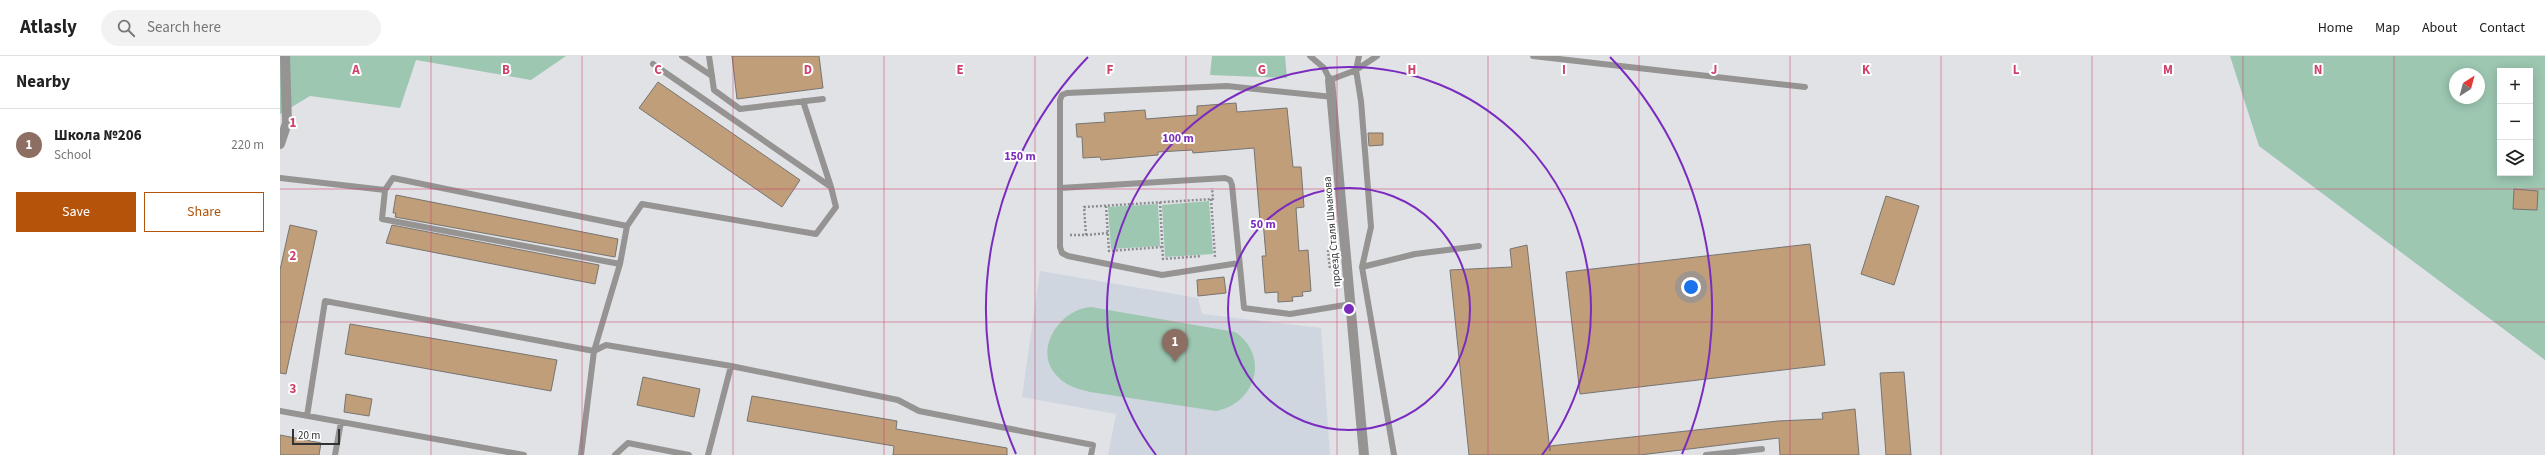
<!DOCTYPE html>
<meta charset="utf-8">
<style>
:root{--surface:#fff;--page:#f2f2f2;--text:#222;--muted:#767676;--line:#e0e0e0;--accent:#b45309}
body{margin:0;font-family:"Source Sans 3",sans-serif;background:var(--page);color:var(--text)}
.controls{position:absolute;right:12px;top:12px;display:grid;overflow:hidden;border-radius:0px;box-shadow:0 2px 10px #0003}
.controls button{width:36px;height:36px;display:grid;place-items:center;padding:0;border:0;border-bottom:1px solid var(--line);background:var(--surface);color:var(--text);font:20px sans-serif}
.compass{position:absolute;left:2169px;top:12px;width:36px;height:36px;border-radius:50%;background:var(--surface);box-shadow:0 2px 10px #0003;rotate:36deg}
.scale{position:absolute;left:12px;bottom:10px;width:48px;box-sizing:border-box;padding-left:4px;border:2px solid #313233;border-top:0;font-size:11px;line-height:14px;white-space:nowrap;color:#313233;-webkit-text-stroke:3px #fff;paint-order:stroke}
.you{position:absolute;left:1411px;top:231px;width:14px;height:14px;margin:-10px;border:3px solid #fff;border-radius:50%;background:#1a73e8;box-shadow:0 0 0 6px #1a73e833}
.badge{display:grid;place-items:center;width:26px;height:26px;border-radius:50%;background:var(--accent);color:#fff;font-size:13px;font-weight:700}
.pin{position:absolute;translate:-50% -33px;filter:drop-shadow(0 1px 2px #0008)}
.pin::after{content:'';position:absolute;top:21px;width:14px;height:12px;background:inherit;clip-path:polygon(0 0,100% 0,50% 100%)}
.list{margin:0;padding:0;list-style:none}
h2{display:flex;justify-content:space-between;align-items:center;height:52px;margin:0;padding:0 16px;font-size:17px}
h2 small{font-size:13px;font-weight:400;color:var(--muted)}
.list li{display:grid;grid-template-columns:26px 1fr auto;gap:12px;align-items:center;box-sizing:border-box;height:72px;padding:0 16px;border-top:1px solid var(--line)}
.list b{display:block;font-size:15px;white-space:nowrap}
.list p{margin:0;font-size:13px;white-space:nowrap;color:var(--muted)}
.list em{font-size:13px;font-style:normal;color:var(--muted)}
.actions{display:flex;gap:8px;padding:12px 16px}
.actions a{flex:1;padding:9px 0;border:1px solid var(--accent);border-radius:0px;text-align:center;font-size:14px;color:var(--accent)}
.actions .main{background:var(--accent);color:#fff}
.icon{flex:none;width:22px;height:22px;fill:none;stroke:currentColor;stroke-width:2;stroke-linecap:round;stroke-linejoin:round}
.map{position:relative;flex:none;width:2265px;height:399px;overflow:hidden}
header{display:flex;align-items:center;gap:24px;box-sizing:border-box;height:56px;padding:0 20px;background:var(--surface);border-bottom:1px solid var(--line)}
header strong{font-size:19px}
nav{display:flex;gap:22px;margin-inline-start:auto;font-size:14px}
.search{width:280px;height:36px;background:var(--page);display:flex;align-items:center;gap:10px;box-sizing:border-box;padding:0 14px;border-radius:22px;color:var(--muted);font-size:15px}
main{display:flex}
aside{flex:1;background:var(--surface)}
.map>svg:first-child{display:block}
</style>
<header>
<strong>Atlasly</strong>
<div class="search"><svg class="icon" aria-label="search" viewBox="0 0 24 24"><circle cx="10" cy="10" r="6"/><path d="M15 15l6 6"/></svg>Search here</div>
<nav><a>Home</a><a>Map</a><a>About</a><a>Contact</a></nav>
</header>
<main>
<aside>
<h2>Nearby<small></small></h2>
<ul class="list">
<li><span class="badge" style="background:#8d6e63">1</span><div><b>Школа №206</b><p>School</p></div><em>220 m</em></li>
</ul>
<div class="actions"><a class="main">Save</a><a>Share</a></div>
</aside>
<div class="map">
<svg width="2265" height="399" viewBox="0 0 2265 399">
<rect width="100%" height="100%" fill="#e0e2e6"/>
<!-- built -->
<path fill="#cfd6df" d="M760,215l158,27 4,16 119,14 9,127h-222l8,-41 -94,-17z"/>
<!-- green -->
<path fill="#9dc7b1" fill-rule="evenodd" d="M0,0h286l-35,24 -115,-20 -16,48 -90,-12 -30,18z
M932,0h73l2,22 -77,-3z
M1950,0h315v304l-286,-214zM2220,15h30v102h-30zM2175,18h24v24h-24z
M929,145l4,53 -48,3 -3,-52z
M878,148l2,42 -49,3 -3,-42z
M811,251l144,25c35,23 21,72 -19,79l-126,-19c-12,-3 -24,-6 -33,-16 -25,-26 3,-67 34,-69z"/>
<!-- building -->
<path fill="#c09e79" stroke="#777471" d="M452,0h87l4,32 -86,11z
M378,26l142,98 -18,27 -143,-99z
M956,47l1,9 50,-4 6,59h8l3,40 -8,1 3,43 9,-1 3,41 -9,1 1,4 -11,1 1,4 -15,1v-10l-13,1 -3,-37h4l-3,-35h-3l-6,-73 -61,5 -1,-3 -34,2v3l-57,5 -1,-3 -17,1 -1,-21h-5l-1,-13 29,-2 -1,-9 41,-3 1,9 51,-4v-9z
M1088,77h15v12l-14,1z
M2234,133l24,2 -1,19 -24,-1z
M116,139l222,44 -3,18 -220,-40 1,-4h-3z
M1606,140l33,10 -25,79 -33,-11z
M10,169l27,6 -31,143 -6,-1v-103z
M112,169l207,40 -4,19 -209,-41z
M1530,188l15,121 -245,29 -14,-122z
M1247,189l23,206v-5l228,-25 45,-2 -1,-6 33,-4 4,46h-79l-1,-17 -139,17h-171l-19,-185 62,-3 -2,-18z
M944,221l2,16 -28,3 -1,-16z
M70,268l207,36 -6,31 -206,-37z
M1624,316l7,83h-25l-6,-82z
M363,321l57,12 -6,28 -57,-12z
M66,338l26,5 -3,17 -25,-4z
M472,340l145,25 -1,8 111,19v7h-114l1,-9 -147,-25z
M0,379l41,8 -2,12h-39z"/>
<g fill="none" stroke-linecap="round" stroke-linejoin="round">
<!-- path -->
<path stroke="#8c8d90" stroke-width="2.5" stroke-dasharray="2 2" stroke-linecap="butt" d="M931,143l4,58
M880,146l3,57 39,-3
M826,150l3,45 53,-4
M790,179h16l-2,-28 129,-8 -1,-11
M806,179l22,-2
M1048,194l2,19"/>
<!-- lane -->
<path stroke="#959493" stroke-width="6" d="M402,0l30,20
M429,0l5,34 26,19 83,-10
M1030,0l14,12 6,12 26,-10 3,-14
M1097,0l-21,14 5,31 10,126 -9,40 32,188
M1253,0l272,31
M523,45l28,86
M0,122l105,12 8,-12 234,48
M780,132l165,-10 5,2 2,5 12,123 46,6 61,-10
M105,134l-3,29 238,45
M959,207l-77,12 -94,-19 -6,-3 -2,-6v-147l2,-5 5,-2 160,-7 106,11
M1082,211l53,-13 64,-8
M0,355l244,44
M27,360l18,-115 269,50 12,-6 125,21 167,34 21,11 174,34 -2,10
M55,399l6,-33
M301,399l13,-104 26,-87 7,-38 15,-22 174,30 20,-27 -5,-20 -178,-123
M335,399l13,-12 61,12
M428,399l23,-89
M1426,399l56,-6"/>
<!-- street -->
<path stroke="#959493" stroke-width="10" d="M1050,24l34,375
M0,88l7,-21 -2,-67"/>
</g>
<!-- grid -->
<path fill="none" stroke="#d0426e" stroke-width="1" stroke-opacity="0.55" d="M151,0v399M302,0v399M453,0v399M604,0v399M755,0v399M906,0v399M1057,0v399M1208,0v399M1359,0v399M1510,0v399M1661,0v399M1812,0v399M1963,0v399M2114,0v399M0,133h2265M0,266h2265"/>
<!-- distance rings -->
<g fill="none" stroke="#7b2cbf" stroke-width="2">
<circle cx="1069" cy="253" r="121"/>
<path d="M876 399A242 242 0 1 1 1262 399"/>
<path d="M736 398A363 363 0 0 1 808 1M1330 1A363 363 0 0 1 1402 398"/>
</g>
<g text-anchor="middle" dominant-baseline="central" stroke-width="4" stroke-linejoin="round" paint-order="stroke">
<!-- street labels -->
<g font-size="11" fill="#313233" stroke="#fff">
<text transform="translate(1052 176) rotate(-95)">проезд Сталя Шмакова</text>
</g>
</g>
<g font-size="13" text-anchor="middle" font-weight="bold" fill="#d0426e" stroke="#fff" stroke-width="4" stroke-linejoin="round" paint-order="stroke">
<text x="76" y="18">A</text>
<text x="226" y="18">B</text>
<text x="378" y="18">C</text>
<text x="528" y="18">D</text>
<text x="680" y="18">E</text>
<text x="830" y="18">F</text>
<text x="982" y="18">G</text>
<text x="1132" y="18">H</text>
<text x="1284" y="18">I</text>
<text x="1434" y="18">J</text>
<text x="1586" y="18">K</text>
<text x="1736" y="18">L</text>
<text x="1888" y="18">M</text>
<text x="2038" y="18">N</text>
<text x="13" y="71">1</text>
<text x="13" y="204">2</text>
<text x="13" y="337">3</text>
</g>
<circle cx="1069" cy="253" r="6" fill="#7b2cbf" stroke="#fff" stroke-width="2"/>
<g font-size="12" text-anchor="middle" font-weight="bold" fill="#7b2cbf" stroke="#fff" stroke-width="4" stroke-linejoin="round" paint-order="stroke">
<text x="898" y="86">100 m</text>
<text x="740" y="104">150 m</text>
<text x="983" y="172">50 m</text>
</g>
</svg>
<div class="controls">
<button>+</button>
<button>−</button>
<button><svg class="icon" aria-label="layers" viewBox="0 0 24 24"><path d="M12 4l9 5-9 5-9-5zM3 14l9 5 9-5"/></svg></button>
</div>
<svg class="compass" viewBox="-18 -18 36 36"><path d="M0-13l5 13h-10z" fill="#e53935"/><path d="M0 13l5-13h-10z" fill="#767676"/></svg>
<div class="scale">20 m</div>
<div class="you"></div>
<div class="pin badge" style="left:895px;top:306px;background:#8d6e63">1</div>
</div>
</main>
